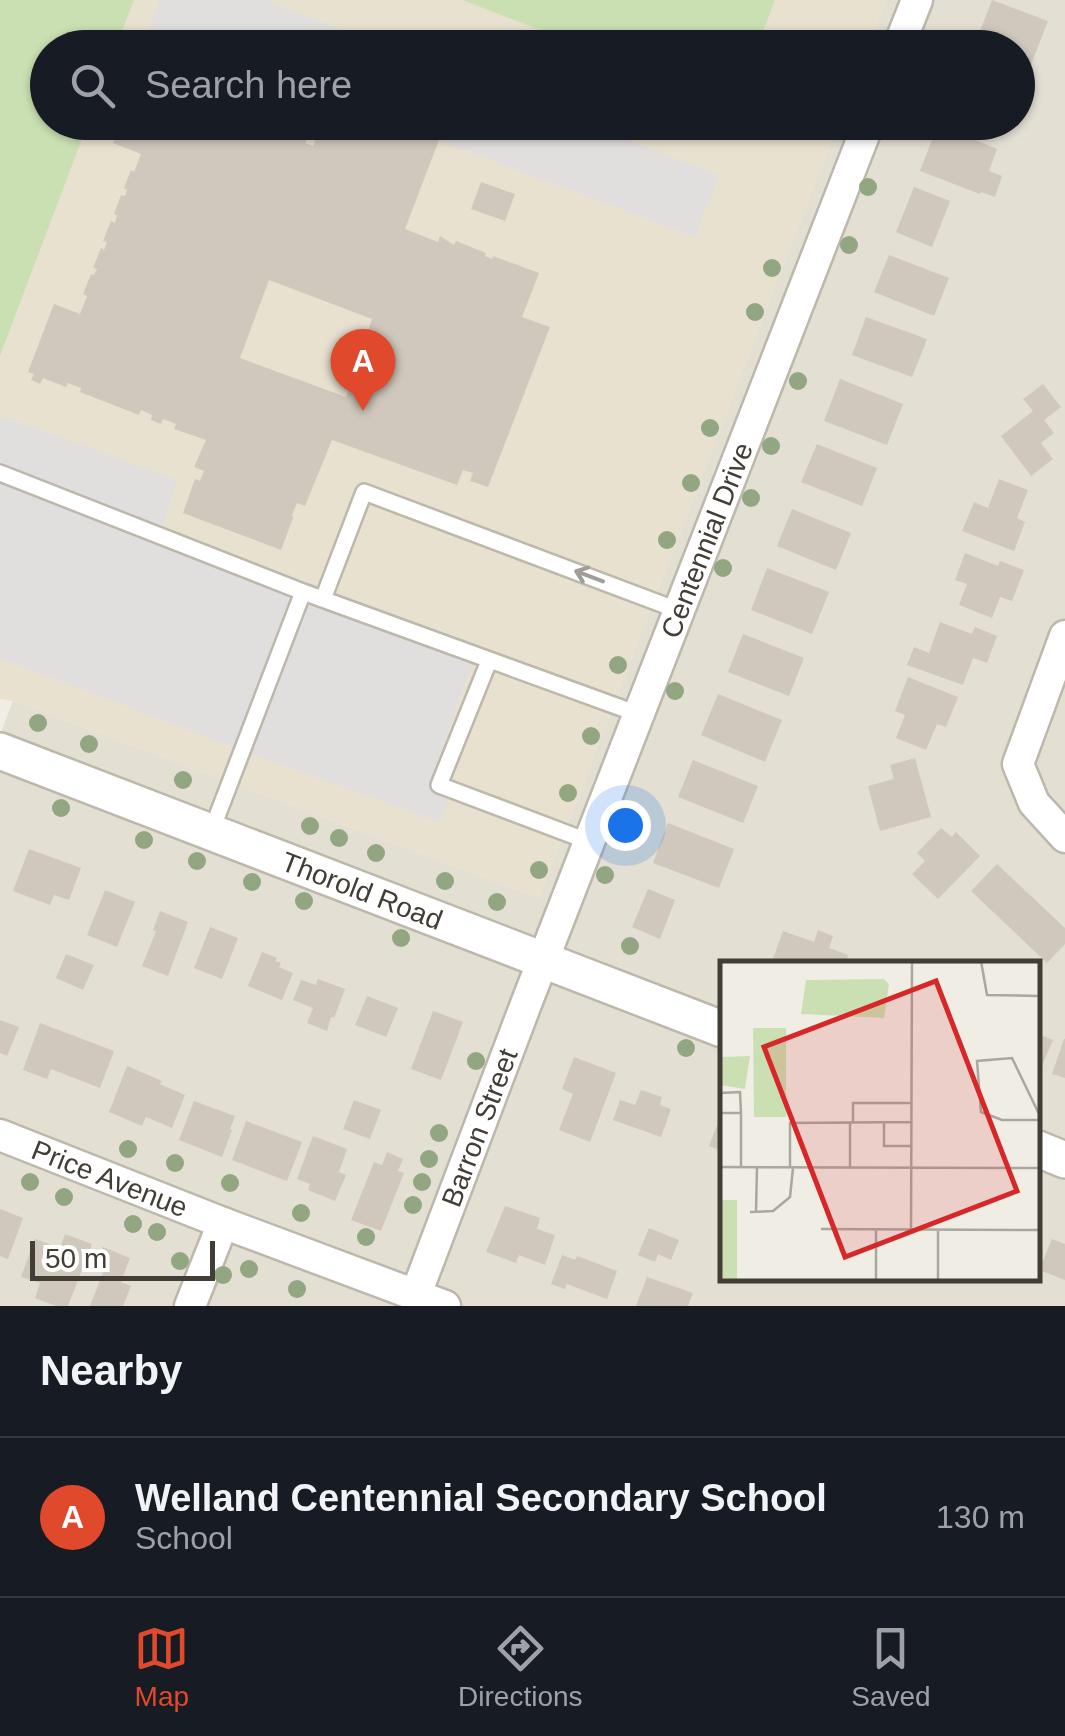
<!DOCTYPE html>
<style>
:root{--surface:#171b24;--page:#20242c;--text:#f1f3f6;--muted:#9ea1a6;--line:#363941;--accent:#e0492c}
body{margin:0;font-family:Arial,sans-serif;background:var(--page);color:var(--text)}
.scale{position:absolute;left:30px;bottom:25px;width:185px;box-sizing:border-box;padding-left:10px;border:5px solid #423d35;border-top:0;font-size:28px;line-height:35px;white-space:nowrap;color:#423d35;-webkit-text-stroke:8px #fff;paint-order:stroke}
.you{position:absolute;left:625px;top:825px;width:35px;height:35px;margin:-25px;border:8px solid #fff;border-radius:50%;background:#1a73e8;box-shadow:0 0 0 15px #1a73e833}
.badge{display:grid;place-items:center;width:65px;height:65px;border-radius:50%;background:var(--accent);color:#fff;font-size:32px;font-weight:700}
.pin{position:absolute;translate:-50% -82px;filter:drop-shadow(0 2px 5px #0008)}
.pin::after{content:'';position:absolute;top:52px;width:35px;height:30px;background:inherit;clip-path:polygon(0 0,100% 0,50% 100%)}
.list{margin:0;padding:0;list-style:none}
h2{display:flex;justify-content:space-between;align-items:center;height:130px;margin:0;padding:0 40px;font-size:42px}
h2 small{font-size:32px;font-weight:400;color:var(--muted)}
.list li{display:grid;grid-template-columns:65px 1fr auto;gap:30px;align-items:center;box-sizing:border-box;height:160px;padding:0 40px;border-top:2px solid var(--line)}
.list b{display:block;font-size:38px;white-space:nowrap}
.list p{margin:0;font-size:32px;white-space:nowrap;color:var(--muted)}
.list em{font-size:32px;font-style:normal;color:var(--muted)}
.icon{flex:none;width:55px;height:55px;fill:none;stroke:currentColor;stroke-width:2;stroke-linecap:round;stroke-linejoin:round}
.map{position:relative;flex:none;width:1065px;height:1306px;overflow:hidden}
.search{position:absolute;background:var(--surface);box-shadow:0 2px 8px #0004;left:30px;right:30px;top:30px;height:110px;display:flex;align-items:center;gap:25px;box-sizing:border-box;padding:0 35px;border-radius:55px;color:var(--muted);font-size:38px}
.sheet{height:290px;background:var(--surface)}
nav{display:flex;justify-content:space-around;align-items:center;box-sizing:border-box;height:140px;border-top:2px solid var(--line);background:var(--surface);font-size:28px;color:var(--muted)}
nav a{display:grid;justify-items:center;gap:5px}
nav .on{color:var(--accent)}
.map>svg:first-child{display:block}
</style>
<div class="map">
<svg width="1065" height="1306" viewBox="0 0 1065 1306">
<rect width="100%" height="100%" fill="#f0ede5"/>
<!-- residential -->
<path fill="#e3dfd3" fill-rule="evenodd" d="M886,0h179v1306h-1065v-571l13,-34 526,197 299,-775 180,-1v-74l-151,-1zM722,964h316v314h-316z"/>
<!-- education -->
<path fill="#e8e1d0" d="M0,0h886l-19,47 -819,1v74l790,1 -299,775 -526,-197 -13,-2z"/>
<!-- green -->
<path fill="#cbe0b2" d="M0,0h134l-18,47 -68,1v74l40,1 -88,233z
M462,0h313l-18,47h-172z"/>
<!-- parking -->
<path fill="#e1dfdd" d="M160,0h105l123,47h-247z
M393,123h190l136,52 -24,62z
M3,416l174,64 -15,48 317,117 -45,125 23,9 -17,43 -197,-71 -243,-93v-236z"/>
<!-- building -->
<path fill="#d0c8bc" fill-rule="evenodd" d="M992,0l56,21 -18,46 -12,-5v-14h-36l-7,-4z
M121,122h130l12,5 2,-5 10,5 -1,4 12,5 2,-5 19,8 -2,4 8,3 9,-24h71l46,18 -34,89 33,13 2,-6 14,9 2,-4 30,12 -1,3 7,3 1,-3 46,17 -17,44 28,10 -62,160 -18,-6 3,-8 -10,-3 -6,15 -125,-45 -27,66 -8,-3 -5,12 1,3 -12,32 -98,-37 12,-34 5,2 4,-10 -10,-4 12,-27 -32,-11 2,-5 -13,-5 -2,5 -10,-4 1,-5 -11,-5 -2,5 -59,-23 1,-4 -13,-5 -2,4 -23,-9 -3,6 -9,-4 3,-6 -6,-2 26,-68 26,10 7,-18 -4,-2 8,-20 3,1 3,-6 -4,-1 8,-20 3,2 3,-8 -4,-1 8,-20 4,2 2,-8 -3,-1 7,-19 4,1 2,-6 -3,-2 7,-18 3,2 7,-18 -28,-11zM269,280l103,39 -26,78 -106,-39z
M938,124l59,25 -8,22 13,5 -7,21 -14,-5 -1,2 -60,-23z
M481,182l34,12 -10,27 -34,-12z
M914,187l36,14 -18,46 -36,-15z
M889,255l60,23 -15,38 -60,-24z
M866,317l61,22 -15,38 -60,-22z
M840,379l63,25 -16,41 -63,-24z
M1043,384l18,23 -17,13 10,13 -13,10 12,16 -22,17 -30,-40 32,-25 -10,-12z
M817,444l60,24 -15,38 -61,-24z
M999,479l29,11 -11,28 8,4 -11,29 -52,-20 12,-29 14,6z
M792,509l59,24 -15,37 -59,-24z
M965,553l33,13 2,-5 24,9 -12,31 -12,-4 -8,21 -33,-13 8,-21 -12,-4z
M767,568l62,24 -17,42 -61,-24z
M940,622l32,12 3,-7 22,9 -10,27 -14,-5 -10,27 -56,-20 7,-18 15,6z
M743,634l61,24 -15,38 -61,-24z
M908,677l50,20 -12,30 -9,-3 -11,26 -30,-12 9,-23 -10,-4z
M718,694l64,26 -17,42 -64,-27z
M915,758l16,59 -51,14 -12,-45 26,-7 -4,-14z
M693,760l65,26 -15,37 -65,-26z
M668,823l66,26 -15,39 -66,-25z
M941,828l11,9 4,-5 24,24 -42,43 -26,-25 13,-13 -8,-8z
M29,849l52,19 -12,32 -15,-5 -4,10 -37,-14z
M997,864l68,64v16l-18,19 -76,-72z
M648,889l27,11 -15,39 -28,-12z
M105,890l30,12 -18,45 -30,-12z
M160,911l28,11 -20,54 -26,-10 14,-35 -3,-1z
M210,927l28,11 -16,41 -28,-11z
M818,930l15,6 -4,12 19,7 -3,9h-74l12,-33 31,11z
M262,952l15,6 -2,3 6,2 -2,4 14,6 -11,27 -34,-14z
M66,954l28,11 -11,25 -27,-12z
M318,979l27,10 -11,29 -3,-1 -4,14 -20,-8 6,-15 -20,-8 8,-20 15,5z
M367,996l31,12 -12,29 -31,-12z
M433,1011l30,11 -22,58 -30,-11z
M0,1020l19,7 -12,29 -7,-3z
M40,1023l74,28 -14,37 -49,-19 -4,10 -24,-9z
M1038,1034l15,6 -11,26 -4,-2z
M1064,1039h1v39l-13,-4z
M574,1057l42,16 -26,69 -31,-12 14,-36 -11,-5z
M127,1066l35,15 -2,3 25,11 -13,33 -26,-11 -4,9 -33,-14z
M641,1090l21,7 -2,8 11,4 -10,28 -48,-17 7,-20 15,5z
M354,1100l27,10 -11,29 -27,-10z
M194,1101l41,15 -5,13 2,1 -10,27 -43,-17z
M722,1113v38l-13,-5z
M246,1121l56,21 -15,39 -55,-21z
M313,1136l34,13 -8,23 7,3 -11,26 -27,-11 2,-6 -13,-5z
M387,1152l16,7 -5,12 6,2 -23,58 -30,-11 23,-58 8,3z
M505,1206l35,12 -3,11 18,6 -10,30 -26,-10 -3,8 -30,-11z
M0,1209l23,9 -15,41 -8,-3z
M649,1228l30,12 -8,20 -13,-6 -3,8 -17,-7z
M65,1234l27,10 -24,62h-12l-21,-8 5,-15 -19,-6 14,-38 25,9z
M1052,1239l13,5v36l-26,-10z
M103,1247l27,11 -9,24 10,4 -8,20h-33l14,-36 -9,-3z
M562,1255l13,5 2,-4 40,15 -10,28 -40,-15 -2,5 -14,-5z
M647,1277l46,16 -5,13h-52z"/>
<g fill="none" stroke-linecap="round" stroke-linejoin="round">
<defs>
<path id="service" d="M0,473l303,119 335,122
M323,599l41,-107 316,119
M489,661l-50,124 151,57
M211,832l92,-240"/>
<g id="minor">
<path d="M898,48l19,-48"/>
<path d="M1065,636l-47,128 16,39 31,34"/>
<path id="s1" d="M0,1135l223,88 222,83"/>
<path id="s2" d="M416,1294l110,-290 343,-882"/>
<path d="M190,1306l33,-83"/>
</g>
<g id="tertiary">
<path id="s3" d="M0,751l722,278"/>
<path d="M1038,1149l27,11"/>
</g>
</defs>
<!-- service casing -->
<use href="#service" stroke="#bdb7ac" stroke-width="20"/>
<!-- minor casing -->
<use href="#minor" stroke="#bdb7ac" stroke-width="35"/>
<!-- tertiary casing -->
<use href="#tertiary" stroke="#bdb7ac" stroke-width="40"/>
<!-- service -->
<use href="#service" stroke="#fff" stroke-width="15"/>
<!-- minor -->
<use href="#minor" stroke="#fff" stroke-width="30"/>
<!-- tertiary -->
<use href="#tertiary" stroke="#fff" stroke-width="35"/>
</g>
<!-- trees -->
<g fill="#92a681">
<circle cx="868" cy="187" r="9"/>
<circle cx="849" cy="245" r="9"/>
<circle cx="772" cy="268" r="9"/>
<circle cx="755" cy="312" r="9"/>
<circle cx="798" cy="381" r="9"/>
<circle cx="710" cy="428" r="9"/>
<circle cx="771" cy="446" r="9"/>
<circle cx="691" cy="483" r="9"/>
<circle cx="751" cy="498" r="9"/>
<circle cx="667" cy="540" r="9"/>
<circle cx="723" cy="568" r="9"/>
<circle cx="618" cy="665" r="9"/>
<circle cx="675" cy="691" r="9"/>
<circle cx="38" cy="723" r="9"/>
<circle cx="591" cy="736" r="9"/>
<circle cx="89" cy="744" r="9"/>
<circle cx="183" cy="780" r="9"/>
<circle cx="568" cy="793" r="9"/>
<circle cx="61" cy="808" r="9"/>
<circle cx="626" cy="821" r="9"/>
<circle cx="310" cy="826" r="9"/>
<circle cx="339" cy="838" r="9"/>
<circle cx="144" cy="840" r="9"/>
<circle cx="376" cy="853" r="9"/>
<circle cx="197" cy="861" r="9"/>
<circle cx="539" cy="870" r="9"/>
<circle cx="605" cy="875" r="9"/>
<circle cx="445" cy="881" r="9"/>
<circle cx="252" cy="882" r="9"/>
<circle cx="304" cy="901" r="9"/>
<circle cx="497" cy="902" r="9"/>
<circle cx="401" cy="938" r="9"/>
<circle cx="630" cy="946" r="9"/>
<circle cx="686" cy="1048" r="9"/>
<circle cx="476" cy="1061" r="9"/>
<circle cx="439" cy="1133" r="9"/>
<circle cx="128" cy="1149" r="9"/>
<circle cx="429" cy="1159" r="9"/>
<circle cx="175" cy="1163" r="9"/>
<circle cx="30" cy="1182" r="9"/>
<circle cx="422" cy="1182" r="9"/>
<circle cx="230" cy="1183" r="9"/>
<circle cx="64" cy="1197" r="9"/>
<circle cx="413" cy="1205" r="9"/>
<circle cx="301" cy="1213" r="9"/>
<circle cx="133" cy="1224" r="9"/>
<circle cx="157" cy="1232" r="9"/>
<circle cx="366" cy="1237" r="9"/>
<circle cx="180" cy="1261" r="9"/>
<circle cx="249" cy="1269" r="9"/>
<circle cx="223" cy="1275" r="9"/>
<circle cx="297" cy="1289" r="9"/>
</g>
<!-- one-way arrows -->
<defs><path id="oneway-shaft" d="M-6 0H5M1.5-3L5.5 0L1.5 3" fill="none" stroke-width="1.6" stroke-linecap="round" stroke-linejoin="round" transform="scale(2.5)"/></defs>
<use stroke="#a09e9a" href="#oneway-shaft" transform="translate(589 576) rotate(-159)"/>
<g text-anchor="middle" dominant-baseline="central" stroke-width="10" stroke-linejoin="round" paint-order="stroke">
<!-- street labels -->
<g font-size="28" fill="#423d35" stroke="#fff">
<text stroke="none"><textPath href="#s2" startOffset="808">Centennial Drive</textPath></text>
<text stroke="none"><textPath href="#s3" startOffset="388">Thorold Road</textPath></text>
<text stroke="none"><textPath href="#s2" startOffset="178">Barron Street</textPath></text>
<text stroke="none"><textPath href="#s1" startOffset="118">Price Avenue</textPath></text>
</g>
</g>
<!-- overview -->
<g transform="translate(720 961)">
<rect width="320" height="320" fill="#f0ede5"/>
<path d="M164,18l5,5 -5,34 -83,-4 5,-34zM33,67h33v89h-32zM30,95l-5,33 -25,-4v-28zM0,239h17v81l-17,-2z" fill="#cbe0b2"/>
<path fill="none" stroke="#aaa79f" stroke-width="2.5" d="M261,0l6,34 53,1M192,1h69M0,132l20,-1 1,21M0,152h21v54M320,155l-28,-58 -35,3 4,51 21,8h38M130,162v45M133,162v-20h59M164,162v23h27M0,206l320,1M70,207v-45l121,-1M36,250l1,-44M30,251l23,-1 17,-14 3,-29M101,268l219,1M191,269l1,-269M218,269v51M156,320v-51"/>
<path fill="#d62828" fill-opacity="0.15" stroke="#d62828" stroke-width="5" d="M216,20l81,210 -172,66 -81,-210z"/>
<rect width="320" height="320" fill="none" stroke="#423d35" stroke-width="5"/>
</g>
</svg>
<div class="scale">50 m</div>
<div class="you"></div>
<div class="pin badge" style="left:363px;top:411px">A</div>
<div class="search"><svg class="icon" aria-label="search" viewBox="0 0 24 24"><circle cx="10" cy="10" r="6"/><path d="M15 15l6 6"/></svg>Search here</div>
</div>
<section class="sheet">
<h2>Nearby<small></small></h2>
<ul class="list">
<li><span class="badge">A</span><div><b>Welland Centennial Secondary School</b><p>School</p></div><em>130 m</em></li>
</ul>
</section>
<nav>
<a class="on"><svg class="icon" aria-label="map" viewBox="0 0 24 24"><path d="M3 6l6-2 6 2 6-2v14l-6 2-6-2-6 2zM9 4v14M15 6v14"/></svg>Map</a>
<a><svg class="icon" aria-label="directions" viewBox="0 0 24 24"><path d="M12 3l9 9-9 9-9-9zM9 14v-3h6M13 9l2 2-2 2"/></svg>Directions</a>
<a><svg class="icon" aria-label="saved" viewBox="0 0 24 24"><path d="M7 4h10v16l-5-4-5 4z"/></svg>Saved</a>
</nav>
